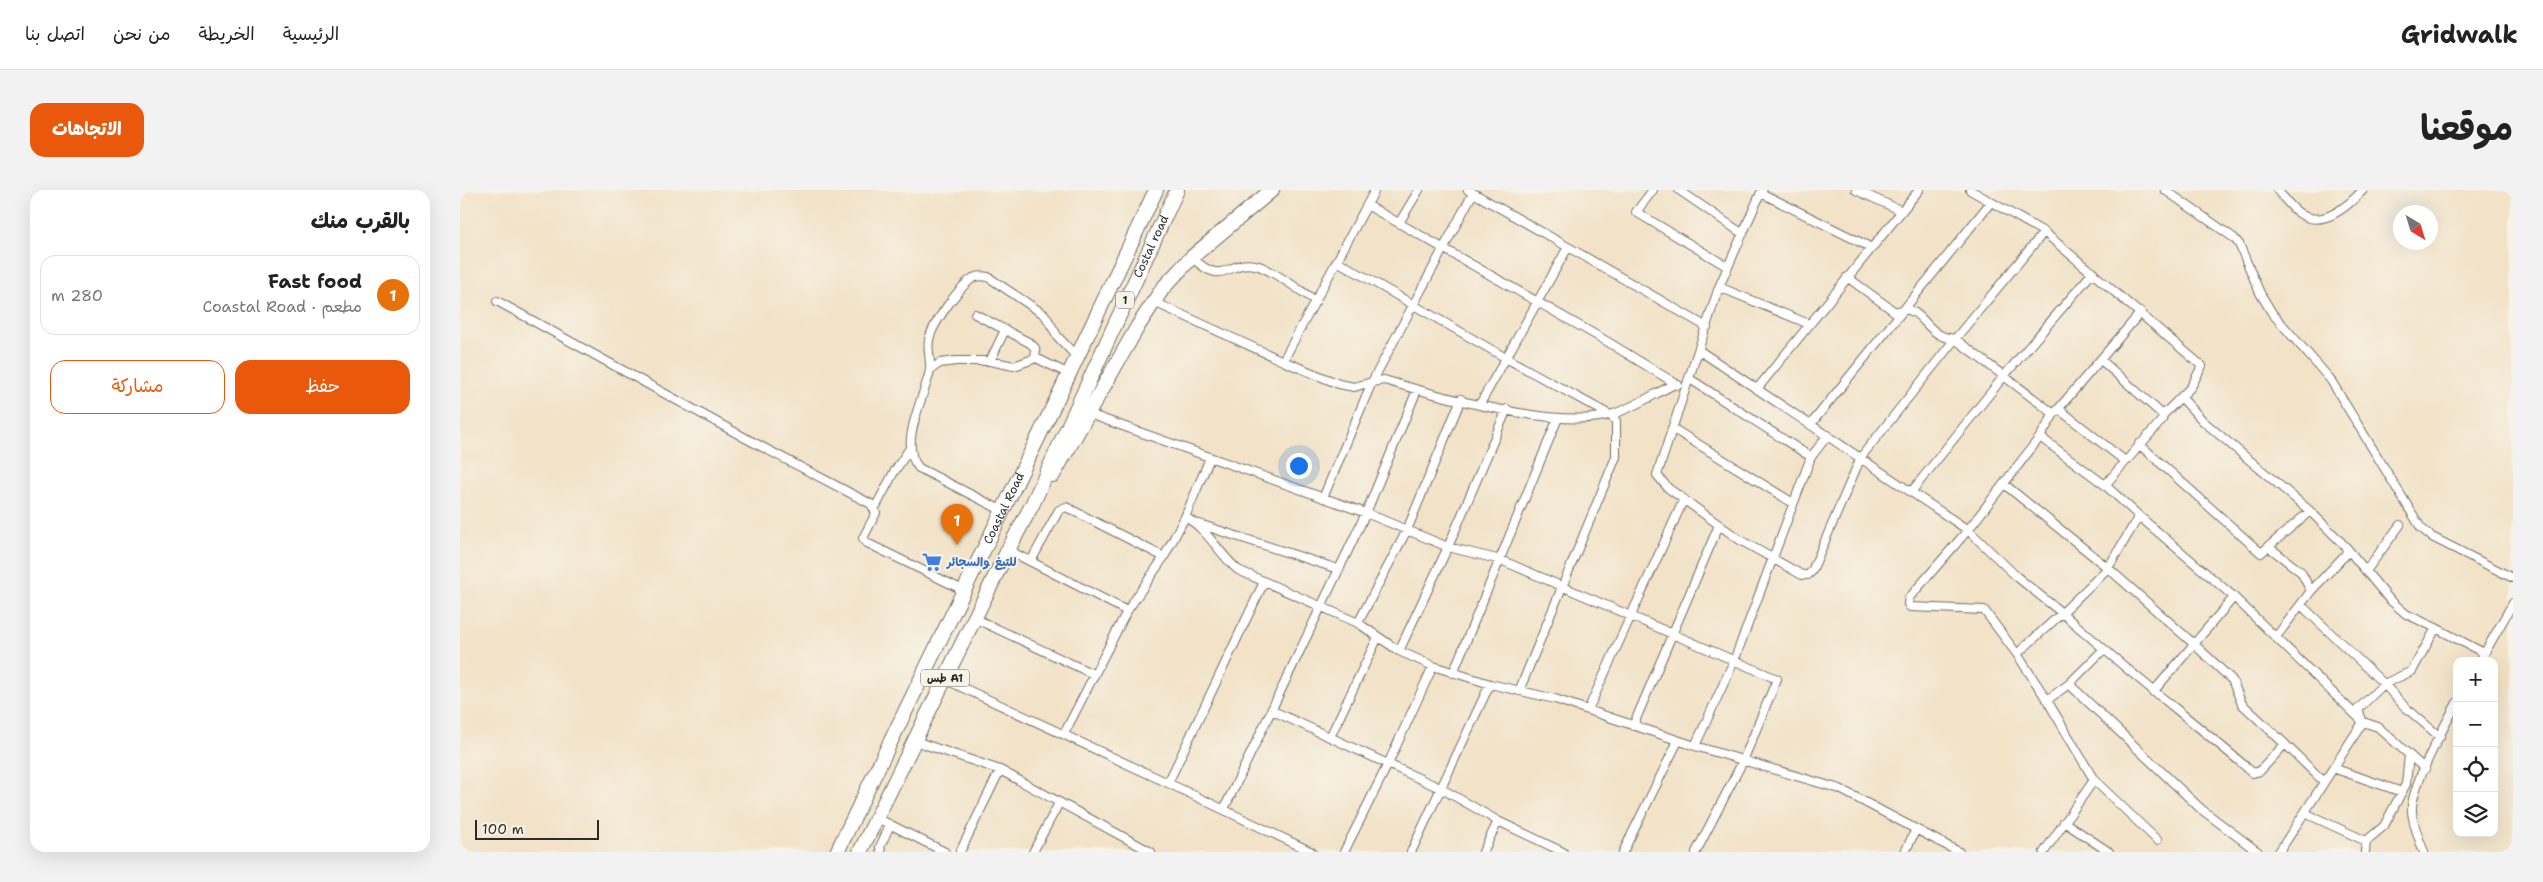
<!DOCTYPE html>
<html lang="ar">
<meta charset="utf-8">
<style>
:root{--surface:#fff;--page:#f2f2f2;--text:#222;--muted:#767676;--line:#e0e0e0;--accent:#ea580c}
body{margin:0;font-family:"Shantell Sans","Playpen Sans Arabic",sans-serif;background:var(--page);color:var(--text);direction:rtl}
.controls{position:absolute;right:15px;bottom:15px;display:grid;overflow:hidden;border-radius:10px;box-shadow:0 5px 20px #0002}
.controls button{width:45px;height:45px;display:grid;place-items:center;padding:0;border:0;border-bottom:1px solid var(--line);background:var(--surface);color:var(--text);font:25px sans-serif}
.compass{position:absolute;left:1933px;top:15px;width:45px;height:45px;border-radius:50%;background:var(--surface);box-shadow:0 5px 20px #0002;rotate:142deg}
.scale{position:absolute;left:15px;bottom:12px;width:124px;box-sizing:border-box;padding-left:5px;border:2px solid #2b2b2b;border-top:0;font-size:14px;line-height:18px;white-space:nowrap;color:#2b2b2b;-webkit-text-stroke:4px #f7f3e8;paint-order:stroke}
.you{position:absolute;left:838px;top:275px;width:18px;height:18px;margin:-12px;border:4px solid #fff;border-radius:50%;background:#1a73e8;box-shadow:0 0 0 8px #1a73e833}
.badge{display:grid;place-items:center;width:32px;height:32px;border-radius:50%;background:var(--accent);color:#fff;font-size:16px;font-weight:700}
.pin{position:absolute;translate:-50% -41px;filter:drop-shadow(0 1px 2px #0008)}
.pin::after{content:'';position:absolute;top:26px;width:18px;height:15px;background:inherit;clip-path:polygon(0 0,100% 0,50% 100%)}
.list{margin:0;padding:0;list-style:none}
h2{display:flex;justify-content:space-between;align-items:center;height:65px;margin:0;padding:0 20px;font-size:21px}
h2 small{font-size:16px;font-weight:400;color:var(--muted)}
.list li{display:grid;grid-template-columns:32px 1fr auto;gap:15px;align-items:center;box-sizing:border-box;height:80px;margin:0 10px 10px;padding:0 10px;border:1px solid var(--line);border-radius:15px}
.list b{display:block;font-size:19px;white-space:nowrap}
.list p{margin:0;font-size:16px;white-space:nowrap;color:var(--muted)}
.list em{font-size:16px;font-style:normal;color:var(--muted)}
.actions{display:flex;gap:10px;padding:15px 20px}
.actions a{flex:1;padding:11px 0;border:1px solid var(--accent);border-radius:15px;text-align:center;font-size:18px;color:var(--accent)}
.actions .main{background:var(--accent);color:#fff}
.icon{flex:none;width:28px;height:28px;fill:none;stroke:currentColor;stroke-width:2;stroke-linecap:round;stroke-linejoin:round}
.map{position:relative;flex:none;width:2053px;height:662px;overflow:hidden;direction:ltr;border-radius:15px}
header{display:flex;align-items:center;gap:30px;box-sizing:border-box;height:70px;padding:0 25px;background:var(--surface);border-bottom:1px solid var(--line)}
header strong{font-size:24px}
nav{display:flex;gap:28px;margin-inline-start:auto;font-size:18px}
.intro{display:flex;align-items:center;justify-content:space-between;box-sizing:border-box;height:120px;padding:0 30px}
h1{margin:0;font-size:35px}
.button{padding:12px 22px;border-radius:15px;background:var(--accent);color:#fff;font-size:18px;font-weight:700}
main{display:flex;gap:30px;padding:0 30px}
aside{flex:1;background:var(--surface);border-radius:15px;box-shadow:0 5px 20px #0002}
.map>svg:first-child{display:block}
</style>
<header>
<strong>Gridwalk</strong>
<nav><a>الرئيسية</a><a>الخريطة</a><a>من نحن</a><a>اتصل بنا</a></nav>
</header>
<div class="intro"><h1>موقعنا</h1><a class="button">الاتجاهات</a></div>
<main>
<div class="map">
<svg width="2053" height="662" viewBox="0 0 2053 662">
<rect width="100%" height="100%" fill="#f7f3e8"/>
<filter id="ink" filterUnits="userSpaceOnUse"><feTurbulence type="fractalNoise" baseFrequency=".02" numOctaves="2"/><feDisplacementMap in="SourceGraphic" scale="10" xChannelSelector="R" yChannelSelector="G"/><feConvolveMatrix kernelMatrix="1 2 1 2 8 2 1 2 1" color-interpolation-filters="sRGB"/></filter>
<filter id="wash" filterUnits="userSpaceOnUse"><feTurbulence type="fractalNoise" baseFrequency=".0096" numOctaves="4" result="noise"/><feDisplacementMap in="SourceGraphic" scale="20" xChannelSelector="R" yChannelSelector="G"/><feGaussianBlur stdDeviation="1.12" result="paint"/><feColorMatrix in="noise" values="0 0 0 0 0 0 0 0 0 0 0 0 0 0 0 0 0 1.4 0 .05"/><feComposite in="paint" operator="in"/></filter>
<g filter="url(#wash)">
<rect width="100%" height="100%" fill="#f2e2c7"/>
</g>
<g filter="url(#ink)">
<g fill="none" stroke-linecap="round" stroke-linejoin="round">
<defs>
<path id="street" d="M915,0l-92,171 56,23 15,3 18,-5 101,-189
M1008,0l100,57
M1193,0l-17,22 92,55
M1219,0l64,44
M1302,0l-43,97 -62,188 11,13 72,52 62,35h6l4,-4 49,-114 94,-118 89,-107
M1396,0l46,21
M1510,0l74,42 158,134 -11,21 -28,28
M1705,0l69,48 5,6 21,49 12,20 58,66 91,149 11,9 81,41
M1817,0c7,7 13,17 22,23 23,17 49,-7 64,-23
M1301,3l111,55
M907,15l241,137 70,43
M939,33l20,-33
M732,67c33,34 37,-1 67,9 18,7 40,24 57,35
M877,71l169,97 -26,46
M1387,87l48,35c24,-10 28,16 47,24 4,2 9,2 13,3l99,75
M1259,97l90,37
M37,111l252,139 122,64 5,9 -13,25 4,5 98,48
M694,112l129,59
M515,124l55,29 5,5 1,10
M1240,161l268,179 72,-93 14,-23 87,-102
M1641,170l62,55 -1,5 -57,65
M530,171l15,-31
M470,180l10,-7 16,-2h34l24,5 22,-8 33,16
M1230,189l121,78
M1297,199l162,-199
M1600,220l65,51
M629,224l277,99 82,34 53,13 276,119 -34,82 -47,91
M1351,234l180,-222
M1212,238l121,75
M1580,247l65,48 34,31
M1679,254l122,109 49,-42 -107,-90 -22,-24
M1544,294l104,84 31,-52 95,81 -40,47 -86,-76 -46,45 42,36 -35,35
M1452,301l92,-115 89,-104
M863,308l49,-116 12,-2c54,16 173,49 226,35 19,-5 46,-22 65,-31
M415,318l19,-36 16,-24
M543,321l-84,-43c-22,-23 6,-71 11,-98 1,-10 -3,-21 -1,-30 3,-16 31,-54 44,-62 5,-2 10,-2 15,-1l57,38 13,22 19,20
M725,327l25,-59
M739,334l139,45
M1809,357l32,25 10,19 36,-38 -1,-6 -36,-36
M548,360l119,61
M571,371l28,-51 7,-3 98,50
M1906,381l34,-46
M1774,407l129,125 15,5 47,42
M1841,415l83,79 28,-13 24,-43 -30,-14 -17,-15 -43,-52
M514,428l119,56
M898,433l49,-93 54,-131
M1976,438l48,25
M1816,447l35,-46
M1644,459c49,43 100,81 149,124l7,-2 25,-27 -43,-40 -10,-24 -38,-36 -41,48
M939,461l49,-104 59,-138
M1557,464l45,-41 -46,-37 -48,-46 -59,68 -1,6 2,3 74,3 33,44 30,46
M2020,471l33,-58
M993,483l105,-255
M484,489l224,104 144,69
M1059,501l97,-234v-36l-6,-6 -104,-57 62,-111 139,80
M811,520l171,79 56,32 65,31
M1128,520l96,-211
M1902,530l-4,-11 26,-25 20,22 36,31
M1173,536l86,-201
M604,544l63,-123 37,-54 21,-40c23,12 33,36 53,53l120,53 41,28 34,15 57,18 65,15 140,47 145,43 119,63
M870,547l48,-100
M455,551l85,29 151,82
M1825,554l39,38
M1235,556l39,-85 77,-204 17,-22
M1873,578l69,24
M708,593l96,-201
M764,619l142,-296 51,-123
M1845,623l61,28
M417,628l68,34
M1604,632l45,30
M1697,650l-63,-60 -47,-80 22,-16 132,125 57,43
M421,662l-1,-5 10,-22
M500,662l40,-82
M573,662l26,-49
M884,662l44,-88 45,-98
M951,662l79,-168
M1023,662l15,-31
M1163,662l55,-111
M1445,662l11,-23
M1584,662l50,-72
M1819,662l84,-130
M1905,662l1,-11 18,-15 22,-42 3,-29
M1964,662c-5,-13 -11,-27 -12,-41 -2,-24 33,-86 45,-108"/>
<g id="highway">
<path d="M593,285l85,-149 25,-38 29,-31 80,-67"/>
<path id="s1" d="M377,662l232,-478 87,-184"/>
<path id="s2" d="M400,662l148,-302 24,-45 145,-315"/>
</g>
</defs>
<!-- street casing -->
<use href="#street" stroke="#716b62" stroke-width="10"/>
<!-- highway casing -->
<use href="#highway" stroke="#716b62" stroke-width="16"/>
<!-- street -->
<use href="#street" stroke="#fff" stroke-width="8"/>
<!-- highway -->
<use href="#highway" stroke="#fff" stroke-width="14"/>
</g>
</g>
<!-- icons -->
<defs>
<symbol id="supermarket-bare" viewBox="-9 -9 18 18"><path d="M-6-5.5h2.5l.6 2H6L4.5 2H-2.5L-4.4-4H-6ZM-1.5 3.2a1.3 1.3 0 1 0 .1 0ZM3 3.2a1.3 1.3 0 1 0 .1 0Z" fill="#3f7fe0" stroke="#f7f3e8" stroke-width="2.5" paint-order="stroke"/></symbol>
</defs>
<g fill-rule="evenodd">
<use href="#supermarket-bare" x="458" y="358" width="28" height="28"/>
</g>
<g text-anchor="middle" dominant-baseline="central" stroke-width="4" stroke-linejoin="round" paint-order="stroke">
<!-- shield labels -->
<g fill="#f7f3e8" stroke="#686764" stroke-width="1">
<rect x="656" y="101.5" width="18" height="17" rx="4"/>
<rect x="461" y="479.5" width="48" height="17" rx="4"/>
</g>
<g font-size="11" font-weight="bold" fill="#2b2b2b">
<text x="665" y="110">1</text>
<text x="485" y="488">طس A1</text>
</g>
<!-- street labels -->
<g font-size="12" fill="#2b2b2b" stroke="#f7f3e8">
<text stroke="none"><textPath href="#s2" startOffset="672">Costal road</textPath></text>
<text stroke="none"><textPath href="#s1" startOffset="382">Coastal Road</textPath></text>
</g>
<!-- shop labels -->
<g font-size="12" font-weight="bold" fill="#366cbe" stroke="#f7f3e8" text-anchor="start">
<text x="487" y="372">للتيغ والسجائر</text>
</g>
</g>
</svg>
<div class="controls">
<button>+</button>
<button>−</button>
<button><svg class="icon" aria-label="locate" viewBox="0 0 24 24"><circle cx="12" cy="12" r="6"/><path d="M12 2v4M12 18v4M2 12h4M18 12h4"/></svg></button>
<button><svg class="icon" aria-label="layers" viewBox="0 0 24 24"><path d="M12 4l9 5-9 5-9-5zM3 14l9 5 9-5"/></svg></button>
</div>
<svg class="compass" viewBox="-18 -18 36 36"><path d="M0-13l5 13h-10z" fill="#e53935"/><path d="M0 13l5-13h-10z" fill="#767676"/></svg>
<div class="scale">100 m</div>
<div class="you"></div>
<div class="pin badge" style="left:497px;top:355px;background:#e8710a">1</div>
</div>
<aside>
<h2>بالقرب منك<small></small></h2>
<ul class="list">
<li><span class="badge" style="background:#e8710a">1</span><div><b>Fast food</b><p>مطعم · Coastal Road</p></div><em>280 m</em></li>
</ul>
<div class="actions"><a class="main">حفظ</a><a>مشاركة</a></div>
</aside>
</main>
